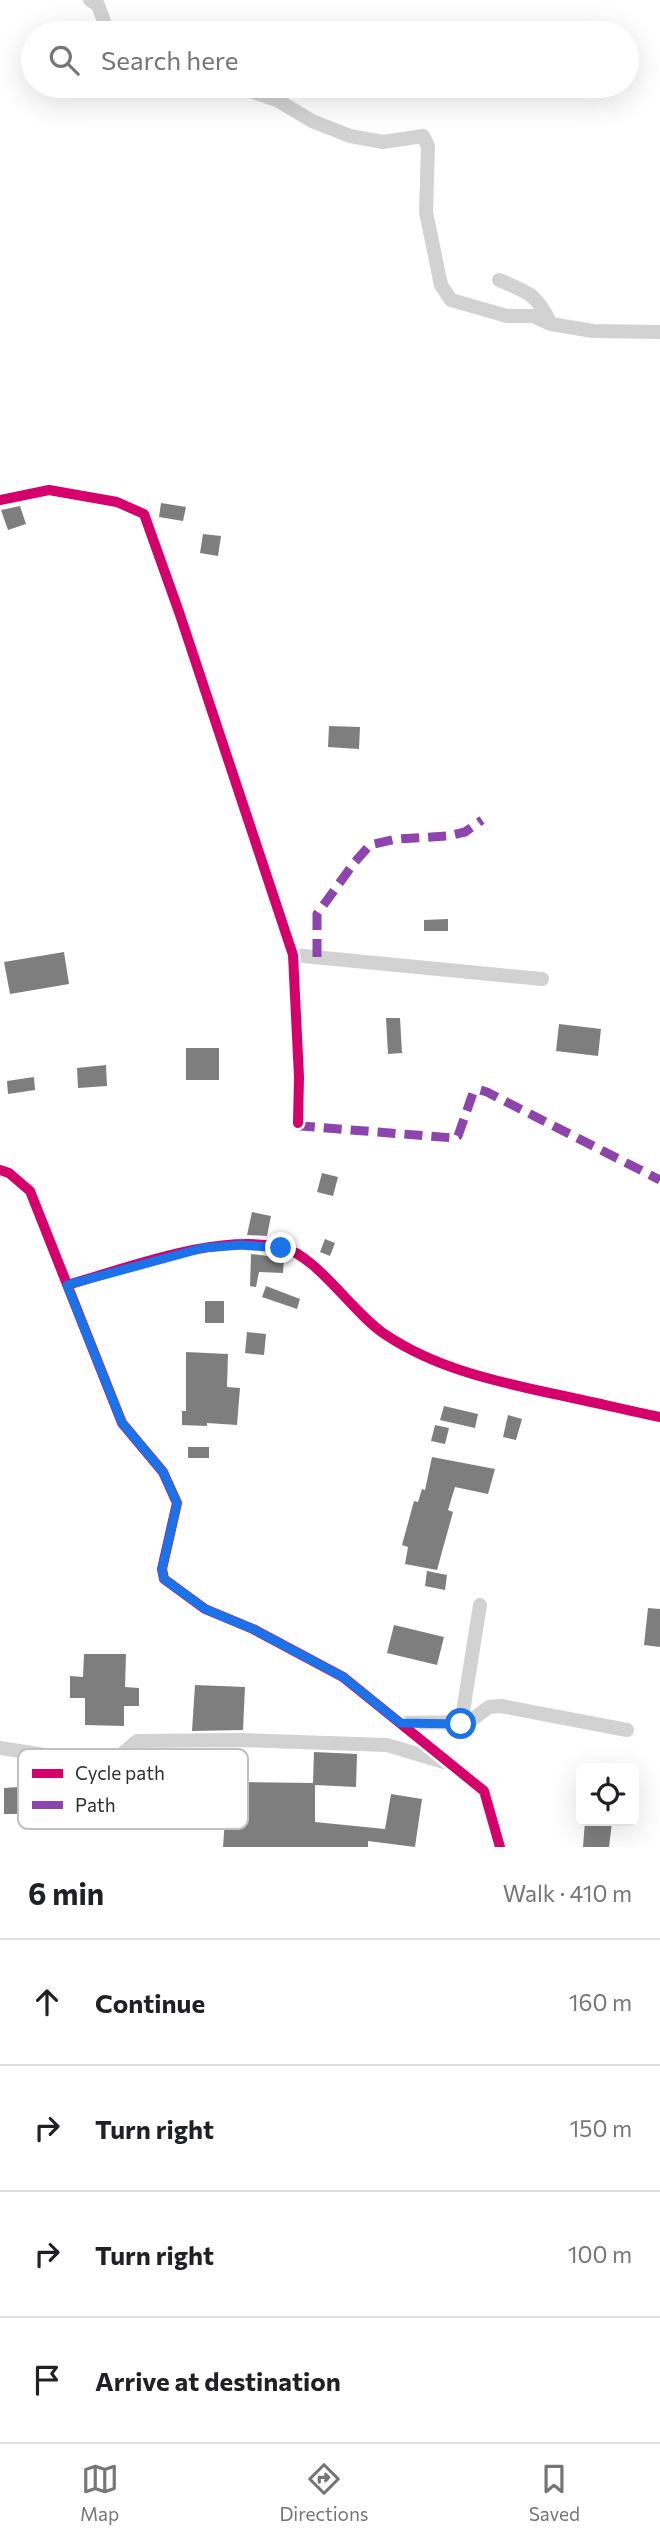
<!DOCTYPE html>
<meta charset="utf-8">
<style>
:root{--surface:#fff;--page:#f6f6f6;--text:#202124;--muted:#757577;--line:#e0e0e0;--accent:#767676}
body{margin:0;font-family:Commissioner,sans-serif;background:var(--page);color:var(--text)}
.controls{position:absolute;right:21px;bottom:21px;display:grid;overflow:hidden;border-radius:10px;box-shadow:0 7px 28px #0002}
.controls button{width:63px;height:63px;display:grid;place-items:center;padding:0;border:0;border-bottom:2px solid var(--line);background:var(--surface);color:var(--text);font:35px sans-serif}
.stop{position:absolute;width:21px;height:21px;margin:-16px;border:5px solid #1a73e8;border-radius:50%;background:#fff}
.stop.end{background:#1a73e8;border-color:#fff;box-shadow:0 2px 7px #0008}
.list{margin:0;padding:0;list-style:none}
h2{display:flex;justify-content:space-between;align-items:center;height:91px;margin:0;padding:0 28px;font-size:30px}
h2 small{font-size:23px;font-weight:400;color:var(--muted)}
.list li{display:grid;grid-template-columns:46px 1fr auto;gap:21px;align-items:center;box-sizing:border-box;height:126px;padding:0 28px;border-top:2px solid var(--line)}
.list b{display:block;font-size:26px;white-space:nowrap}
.list em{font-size:23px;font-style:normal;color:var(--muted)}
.icon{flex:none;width:38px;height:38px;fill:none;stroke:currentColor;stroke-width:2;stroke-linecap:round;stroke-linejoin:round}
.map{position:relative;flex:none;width:660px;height:1847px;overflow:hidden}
.search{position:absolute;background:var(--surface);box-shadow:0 7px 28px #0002;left:21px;right:21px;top:21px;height:77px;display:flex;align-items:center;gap:18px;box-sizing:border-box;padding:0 24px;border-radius:38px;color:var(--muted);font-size:26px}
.sheet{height:595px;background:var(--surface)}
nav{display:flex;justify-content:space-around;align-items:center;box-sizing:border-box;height:98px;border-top:2px solid var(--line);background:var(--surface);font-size:19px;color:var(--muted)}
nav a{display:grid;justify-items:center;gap:4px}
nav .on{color:var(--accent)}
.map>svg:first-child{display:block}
</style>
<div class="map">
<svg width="660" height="1847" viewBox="0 0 660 1847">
<rect width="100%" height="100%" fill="#fff"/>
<!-- building -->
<path fill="#7e7e7e" d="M161,503l25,4 -3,14 -24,-4z
M20,506l6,18 -18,6 -7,-20z
M203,534l18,2 -3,20 -18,-3z
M329,726l31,1 -1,22 -31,-2z
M448,919v12h-24v-11z
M64,952l5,32 -59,10 -6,-32z
M386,1018h14l2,35 -14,1z
M559,1024l42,5 -3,27 -42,-5z
M186,1048h33v32h-33z
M106,1065l1,21 -29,2 -1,-20z
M34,1077l1,13 -27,4 -1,-13z
M322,1173l16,4 -5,19 -16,-4z
M252,1212l19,4 -4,20 -20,-1z
M325,1239l10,4 -5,13 -10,-4z
M251,1254l33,4 -1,15 -24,-1 -3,15 -6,-1z
M266,1286l34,13 -3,10 -35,-12z
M205,1301h19v22h-19z
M247,1332l19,2 -2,21 -19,-2z
M186,1352l42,2 -1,33 13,1 -3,37 -30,-2v3l-25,-1v-14h4z
M444,1406l34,8 -3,14 -35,-8z
M508,1415l14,4 -6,21 -13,-3z
M435,1425l14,3 -4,16 -14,-3z
M188,1447h21v11h-21z
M432,1457l63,12 -7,25 -33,-7 -7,23 5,2 -16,58 -32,-6 3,-17 -6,-2 12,-44 4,1 4,-13 3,1z
M427,1571l20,4 -2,15 -20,-4z
M648,1608l12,1v38l-16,-2z
M394,1625l50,12 -7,28 -50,-12z
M84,1654h42l-1,33 14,1v18h-15v20l-39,-1v-27h-15v-22l13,1z
M195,1685l50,2 -2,43 -51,1z
M314,1752l43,2 -1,33 -41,-2v37l70,7 6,-35 31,5 -7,48 -47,-6v6h-145l2,-29 14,2 1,-38 73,1z
M19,1787v27h-15v-26z
M585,1821l27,1 -3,25h-26z"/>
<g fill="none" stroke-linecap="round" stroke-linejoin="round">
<!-- street -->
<path stroke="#d2d2d2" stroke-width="14" d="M90,0l8,5 10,27 3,1
M235,86l42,14 35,21 38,15 33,6 40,-6 5,10 -2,66 15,73 10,15 56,16h26l18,8 42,7 67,1
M499,280c30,13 37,13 52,44
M0,500l49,-10 68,12 27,12 35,98 114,343 6,122 -1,46
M293,955l249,24
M0,1170l9,3 21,18 92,232 41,49 14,31 -15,66 2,10 41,30 48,20 90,48 141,114 16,56
M67,1285c65,-18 146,-51 214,-38 36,8 72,67 105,88 48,32 104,45 159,57 39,8 77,17 115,25
M400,1723l69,-1 20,-15 12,-1 126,24
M461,1724l19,-119
M0,1748l109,17 28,-24 104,-1 146,5 57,17"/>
<!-- quiet -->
<path stroke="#8e44ad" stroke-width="9" stroke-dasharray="18 9" stroke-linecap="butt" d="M317,957v-43l37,-51 16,-18 26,-6 52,-3 17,-4 17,-12
M298,1123l3,3 153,12 4,-2 15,-43 7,-3 7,2 173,88"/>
<defs>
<path id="cycleway" d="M0,500l49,-10 68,12 27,12 35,98 114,343 6,122 -1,46
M0,1170l9,3 21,18 92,232 41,49 14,31 -15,66 2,10 41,30 48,20 90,48 141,114 16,56
M67,1285c65,-18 146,-51 214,-38 36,8 72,67 105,88 48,32 104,45 159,57 39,8 77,17 115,25"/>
</defs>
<!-- cycleway casing -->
<use href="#cycleway" stroke="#fff" stroke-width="15"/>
<!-- cycleway -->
<use href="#cycleway" stroke="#d6006c" stroke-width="10"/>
</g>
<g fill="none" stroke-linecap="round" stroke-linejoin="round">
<!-- route -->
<path stroke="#1a73e8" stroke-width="9" d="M281,1248l-40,-3 -38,3 -136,37 55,138 41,49 14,31 -15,66 2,10 41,30 48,20 90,48 57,46 61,1"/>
</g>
<!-- legend -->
<rect x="18" y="1749" width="230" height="80" rx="10" fill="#fff" stroke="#c0c0c0" stroke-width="2"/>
<rect x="32" y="1769" width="31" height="9" fill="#d6006c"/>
<rect x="32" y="1801" width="31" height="8" fill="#8e44ad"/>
<g font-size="19" fill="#2d2d2d">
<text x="75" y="1780">Cycle path</text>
<text x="75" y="1812">Path</text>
</g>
</svg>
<div class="controls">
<button><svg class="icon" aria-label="locate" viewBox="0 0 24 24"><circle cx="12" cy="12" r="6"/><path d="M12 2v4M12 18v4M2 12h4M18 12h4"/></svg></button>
</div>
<div class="stop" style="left:461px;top:1724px"></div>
<div class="stop end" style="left:281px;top:1248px"></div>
<div class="search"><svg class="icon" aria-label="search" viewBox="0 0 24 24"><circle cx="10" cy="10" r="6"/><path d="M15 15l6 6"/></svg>Search here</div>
</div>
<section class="sheet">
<h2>6 min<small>Walk · 410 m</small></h2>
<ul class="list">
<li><svg class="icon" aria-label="ahead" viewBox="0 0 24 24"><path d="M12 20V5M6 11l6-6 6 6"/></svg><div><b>Continue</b></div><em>160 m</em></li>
<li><svg class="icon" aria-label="right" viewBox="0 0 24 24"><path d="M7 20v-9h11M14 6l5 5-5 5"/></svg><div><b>Turn right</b></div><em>150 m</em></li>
<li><svg class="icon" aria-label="right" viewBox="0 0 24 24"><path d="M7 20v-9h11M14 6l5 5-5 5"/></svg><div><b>Turn right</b></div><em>100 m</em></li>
<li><svg class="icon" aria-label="arrive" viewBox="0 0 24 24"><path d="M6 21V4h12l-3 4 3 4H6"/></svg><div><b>Arrive at destination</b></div></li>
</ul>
</section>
<nav>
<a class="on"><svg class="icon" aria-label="map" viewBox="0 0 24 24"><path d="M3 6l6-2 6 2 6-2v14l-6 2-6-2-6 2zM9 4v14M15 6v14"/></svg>Map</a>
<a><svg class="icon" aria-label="directions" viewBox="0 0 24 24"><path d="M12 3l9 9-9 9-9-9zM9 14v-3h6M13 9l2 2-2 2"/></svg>Directions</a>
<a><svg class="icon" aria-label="saved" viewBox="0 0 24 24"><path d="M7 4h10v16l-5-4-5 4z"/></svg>Saved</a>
</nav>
